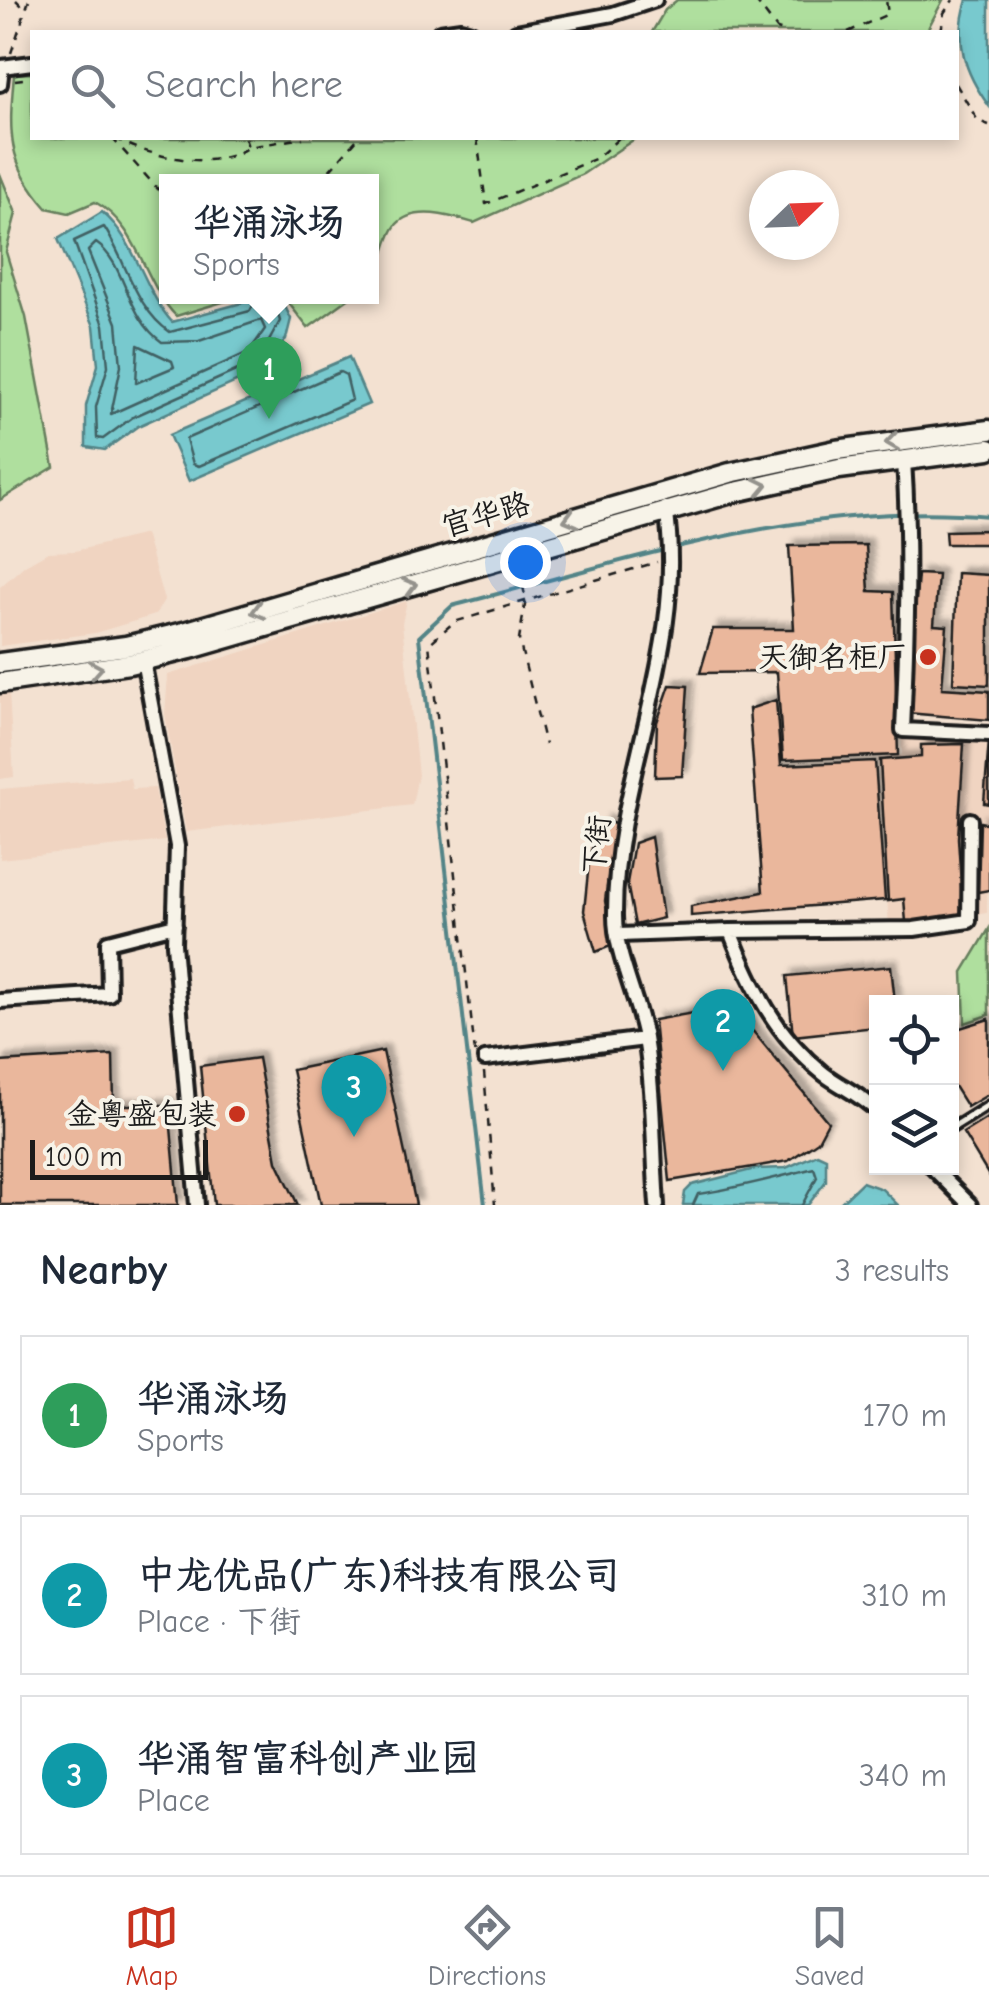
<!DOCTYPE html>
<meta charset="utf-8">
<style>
:root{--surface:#fff;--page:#f6f6f7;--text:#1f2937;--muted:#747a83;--line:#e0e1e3;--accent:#c8321e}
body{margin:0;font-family:"Comic Neue","LXGW WenKai TC",sans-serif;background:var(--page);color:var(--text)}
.controls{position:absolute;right:30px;bottom:30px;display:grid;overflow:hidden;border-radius:0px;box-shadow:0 5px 15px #0003}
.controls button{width:90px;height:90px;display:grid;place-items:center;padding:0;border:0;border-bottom:2px solid var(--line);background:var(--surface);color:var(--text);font:50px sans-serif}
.compass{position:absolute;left:749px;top:170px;width:90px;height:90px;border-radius:50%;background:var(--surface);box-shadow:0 5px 15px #0003;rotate:67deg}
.scale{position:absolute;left:30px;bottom:25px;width:178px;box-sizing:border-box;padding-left:10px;border:5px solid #1c1c1c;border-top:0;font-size:28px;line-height:35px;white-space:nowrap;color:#1c1c1c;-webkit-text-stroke:8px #f7f3e8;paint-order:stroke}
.you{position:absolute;left:525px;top:562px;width:35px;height:35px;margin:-25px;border:8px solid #fff;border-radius:50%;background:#1a73e8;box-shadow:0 0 0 15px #1a73e833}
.badge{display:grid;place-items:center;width:65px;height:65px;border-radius:50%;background:var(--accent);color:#fff;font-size:32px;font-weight:700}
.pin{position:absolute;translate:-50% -82px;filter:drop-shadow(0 2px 5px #0008)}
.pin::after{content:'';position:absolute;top:52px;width:35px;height:30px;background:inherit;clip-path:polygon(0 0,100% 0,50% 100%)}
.popup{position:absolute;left:159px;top:174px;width:220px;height:130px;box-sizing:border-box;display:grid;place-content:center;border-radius:0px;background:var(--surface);filter:drop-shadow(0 2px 8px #0005);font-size:32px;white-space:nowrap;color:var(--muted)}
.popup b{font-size:38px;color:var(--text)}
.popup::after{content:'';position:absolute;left:50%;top:100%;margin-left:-20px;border:20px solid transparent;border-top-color:var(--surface)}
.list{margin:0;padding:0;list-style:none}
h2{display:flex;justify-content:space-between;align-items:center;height:130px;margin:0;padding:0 40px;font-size:42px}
h2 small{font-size:32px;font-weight:400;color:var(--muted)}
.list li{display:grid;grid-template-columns:65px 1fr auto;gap:30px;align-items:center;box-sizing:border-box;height:160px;margin:0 20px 20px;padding:0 20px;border:2px solid var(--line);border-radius:0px}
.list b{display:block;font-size:38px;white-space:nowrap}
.list p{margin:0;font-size:32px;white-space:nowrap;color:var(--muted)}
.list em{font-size:32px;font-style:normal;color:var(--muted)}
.icon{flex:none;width:55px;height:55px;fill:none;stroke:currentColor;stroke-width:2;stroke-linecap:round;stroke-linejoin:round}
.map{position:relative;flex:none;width:989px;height:1205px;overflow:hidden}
.search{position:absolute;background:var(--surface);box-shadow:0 5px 15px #0003;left:30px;right:30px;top:30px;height:110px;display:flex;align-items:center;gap:25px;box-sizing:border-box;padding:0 35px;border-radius:0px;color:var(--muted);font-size:38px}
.sheet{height:670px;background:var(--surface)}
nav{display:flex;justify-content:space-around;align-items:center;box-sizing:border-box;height:140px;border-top:2px solid var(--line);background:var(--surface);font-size:28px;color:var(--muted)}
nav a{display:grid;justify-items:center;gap:5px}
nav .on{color:var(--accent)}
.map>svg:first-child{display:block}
</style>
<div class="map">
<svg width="989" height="1205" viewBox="0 0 989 1205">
<defs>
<filter id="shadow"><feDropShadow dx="6" dy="-6" stdDeviation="2.5" flood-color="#0004"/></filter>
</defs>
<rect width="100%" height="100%" fill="#f3e1d1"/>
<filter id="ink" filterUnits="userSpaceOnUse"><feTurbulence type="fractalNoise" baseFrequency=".01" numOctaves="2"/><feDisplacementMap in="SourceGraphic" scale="20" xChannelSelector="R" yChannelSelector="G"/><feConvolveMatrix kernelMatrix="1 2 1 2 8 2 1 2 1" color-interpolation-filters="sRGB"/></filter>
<g filter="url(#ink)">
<!-- built -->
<path fill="#f0d4c1" d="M145,534l19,66 -9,15 -60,18 -95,13v-59l25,-22 23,-13 27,-1z
M407,601l-5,22 16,152 -6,30 -226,27 -21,-118 3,-39z
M0,692h9l5,85 -14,2z
M901,724l88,2 -2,187 -98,14 -11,-169 24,-3z
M130,778l2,11 23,-1 10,53 -165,18v-70z"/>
<!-- green -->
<path fill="#afdf9e" stroke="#667e5d" stroke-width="2.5" d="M677,0h266l-17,32h-274l13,-22z
M32,73v65h604l-53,36 -109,49c-20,-6 -60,-19 -78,2 -12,15 -10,36 -24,51v-94h-206v114l73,1 -63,19c-33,-34 -37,-90 -81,-114l-26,11 -22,-5c-41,-46 -38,-76 -33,-134z
M0,174l16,39 -10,39 20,65 28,150 -54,33z
M284,297h67l-43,31z
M989,929v86l-24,8 -2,-51z"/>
<!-- water -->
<path fill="#78c9ce" stroke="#538487" stroke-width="2.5" d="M967,0h22v106c-25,-34 -35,-65 -22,-106z
M102,212c34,28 41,77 70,110l77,-21 33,-1 9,19 -5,20 -21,30 -127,57 -33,24 -19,-3v-41l12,-41 -4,-39 -36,-87z
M349,357l20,47 -180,77 -20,-46z
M817,1154l9,4v23l-18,24h-125l2,-13 7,-7 63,-16 31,-1z
M862,1182l20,7 16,16h-60z"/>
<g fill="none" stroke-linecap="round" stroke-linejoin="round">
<!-- shore -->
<path stroke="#416163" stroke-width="2.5" d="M96,243c30,20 30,74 66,99l37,-1 62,-21 4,9 -16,23 -138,62 10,-48 -4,-43 -29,-72z
M258,296l-8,15 -80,21c-34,-22 -44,-72 -66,-105l-30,14 30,84 4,41 -12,41 1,31 6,1 30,-22 125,-56 22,-40 -8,-25
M138,345l34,16 2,6 -38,16z
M340,372l6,3 6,25 -153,66 -6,-2 -7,-25z
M693,1205l5,-11c39,-6 78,-16 116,-26l3,9 -15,28"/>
<!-- stream -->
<path stroke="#538487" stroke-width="4" d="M485,1205l-66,-568 33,-31c175,-45 355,-107 537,-90"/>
</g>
<!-- building -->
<path fill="#eab79c" stroke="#1c1c1c" stroke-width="2.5" filter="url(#shadow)" d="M989,530v14h-43l-1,-13z
M866,545l3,46 24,1 5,163 -115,5 -6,-88 -77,1 13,-44h81l-5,-83z
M957,573l32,2v110l-36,-2z
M918,574l20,1 -4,50 13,1 -5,62 47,3v29l-82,-7z
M670,685l18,1 -6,90 -27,1 2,-55z
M776,700l5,65 94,-4 10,139 -194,16v-10l72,-14 -14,-183z
M989,740v64l-5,-1z
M964,744l-6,94 5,78 -57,6 -2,-23 -16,2 -8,-141 41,-3v-12z
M604,821l11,3 -10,77 8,44 -17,7 -12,-41 6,-58z
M980,822l9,2v66l-11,2z
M651,837l12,81 -28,7 -8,-42 7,-40z
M891,966l4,36h-19v25l-83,9 -6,-60z
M732,1006l96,116 -10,19 -30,20 -118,20 -16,-161z
M989,1019v75l-22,13 -15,-24v-59l2,6z
M383,1051l33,154h-95l-29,-135z
M113,1055l1,50h55l9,100h-178v-143z
M258,1058l19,103 21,44h-84l-14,-139z
M989,1117v59l-26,-43z"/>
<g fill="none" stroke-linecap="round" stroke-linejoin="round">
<defs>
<path id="lane" d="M952,1128l37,-23"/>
<path id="street" d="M440,32l21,-3 10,3
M516,32l97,-18 42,-14
M0,84l2,-17 30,-4
M904,460c6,90 3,180 -1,270l86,4
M143,660l34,186 -3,98 23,261
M730,931l184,-2 55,-8 1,-101
M619,935l111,-4c22,56 45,104 94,143 17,13 37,21 52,36
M0,1001l109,-7 -1,-52 67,-17
M485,1059l160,-20
M933,1168l37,37
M657,1205c-4,-55 -3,-113 -12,-167 -7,-40 -31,-85 -30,-125 0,-138 73,-267 51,-405"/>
<path id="secondary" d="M0,663l126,-17 58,-14 546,-159 106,-23 153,-20
M0,683l129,-19 61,-15 545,-157 104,-23 150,-20"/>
</defs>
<!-- lane casing -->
<use href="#lane" stroke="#1c1c1c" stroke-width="14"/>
<!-- street casing -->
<use href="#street" stroke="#1c1c1c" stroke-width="20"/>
<!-- secondary casing -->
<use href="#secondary" stroke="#1c1c1c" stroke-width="25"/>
<!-- path -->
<path stroke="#1c1c1c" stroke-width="2.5" stroke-dasharray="8 8" stroke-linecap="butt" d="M16,0l8,8
M755,0l22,29 10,3
M848,32l40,-18 -2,-14
M941,32l3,-19 9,-13
M11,53l18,-53
M15,80l17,-2
M956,84l22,37 11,4
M112,138l54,60
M115,138c34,19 100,34 133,9
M245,138l3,9 55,-9
M477,138l9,66 111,-46 22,-20
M319,182l39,-44
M519,571l7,28 -7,41 26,105
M475,1053l-46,-409 25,-22 203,-60
M484,1072l11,133"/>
<!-- lane -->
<use href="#lane" stroke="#f7f3e8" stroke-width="6"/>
<!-- street -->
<use href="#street" stroke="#f7f3e8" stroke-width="12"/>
<!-- secondary -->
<use href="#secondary" stroke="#f7f3e8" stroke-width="18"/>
</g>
<!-- one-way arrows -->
<defs><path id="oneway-chevron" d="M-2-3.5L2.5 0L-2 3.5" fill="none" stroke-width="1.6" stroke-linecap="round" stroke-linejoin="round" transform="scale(2.5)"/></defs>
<g stroke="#94928c">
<use href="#oneway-chevron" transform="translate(892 442) rotate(172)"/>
<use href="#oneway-chevron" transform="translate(761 486) rotate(-12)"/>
<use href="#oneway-chevron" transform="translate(570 519) rotate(164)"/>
<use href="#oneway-chevron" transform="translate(410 586) rotate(-16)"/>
<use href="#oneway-chevron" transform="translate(258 611) rotate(164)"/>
<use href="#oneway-chevron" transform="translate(96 669) rotate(-10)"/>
</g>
</g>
<!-- markers -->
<g fill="#c8321e" stroke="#f7f3e8" stroke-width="4">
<circle cx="928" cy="657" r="10"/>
<circle cx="237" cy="1114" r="10"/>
</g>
<g text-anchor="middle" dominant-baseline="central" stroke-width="8" stroke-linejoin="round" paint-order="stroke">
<!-- street labels -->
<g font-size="30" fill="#1c1c1c" stroke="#f7f3e8">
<text transform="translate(486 515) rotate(-16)">官华路</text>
<text transform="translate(597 845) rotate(-84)">下街</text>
</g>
<!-- poi labels -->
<g font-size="30" fill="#1c1c1c" stroke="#f7f3e8" text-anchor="end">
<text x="908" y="657">天御名柜厂</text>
<text x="217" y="1114">金粤盛包装</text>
</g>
</g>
</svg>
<div class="controls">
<button><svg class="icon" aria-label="locate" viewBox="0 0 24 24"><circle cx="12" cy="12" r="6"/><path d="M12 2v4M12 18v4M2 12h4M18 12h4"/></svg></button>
<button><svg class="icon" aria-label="layers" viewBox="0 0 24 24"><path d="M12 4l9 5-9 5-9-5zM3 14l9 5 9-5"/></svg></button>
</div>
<svg class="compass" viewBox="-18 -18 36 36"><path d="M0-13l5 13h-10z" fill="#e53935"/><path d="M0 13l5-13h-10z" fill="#747a83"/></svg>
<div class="scale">100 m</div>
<div class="you"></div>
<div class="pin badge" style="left:269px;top:419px;background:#2e9e5b">1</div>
<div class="popup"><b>华涌泳场</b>Sports</div>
<div class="pin badge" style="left:723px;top:1071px;background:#0f9aa8">2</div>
<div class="pin badge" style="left:354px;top:1137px;background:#0f9aa8">3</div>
<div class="search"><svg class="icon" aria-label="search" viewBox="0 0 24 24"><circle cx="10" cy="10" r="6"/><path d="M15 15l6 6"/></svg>Search here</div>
</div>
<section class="sheet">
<h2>Nearby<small>3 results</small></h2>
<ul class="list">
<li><span class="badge" style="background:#2e9e5b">1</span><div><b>华涌泳场</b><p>Sports</p></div><em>170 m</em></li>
<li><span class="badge" style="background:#0f9aa8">2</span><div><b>中龙优品(广东)科技有限公司</b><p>Place · 下街</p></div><em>310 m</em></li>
<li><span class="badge" style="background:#0f9aa8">3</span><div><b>华涌智富科创产业园</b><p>Place</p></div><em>340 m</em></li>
</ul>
</section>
<nav>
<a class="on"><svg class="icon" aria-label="map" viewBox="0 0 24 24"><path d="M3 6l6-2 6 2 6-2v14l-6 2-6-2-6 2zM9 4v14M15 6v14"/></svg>Map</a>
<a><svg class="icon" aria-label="directions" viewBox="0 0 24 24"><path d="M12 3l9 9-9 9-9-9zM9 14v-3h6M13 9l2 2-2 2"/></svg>Directions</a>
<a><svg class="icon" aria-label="saved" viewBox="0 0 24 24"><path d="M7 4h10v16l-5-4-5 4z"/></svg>Saved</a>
</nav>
